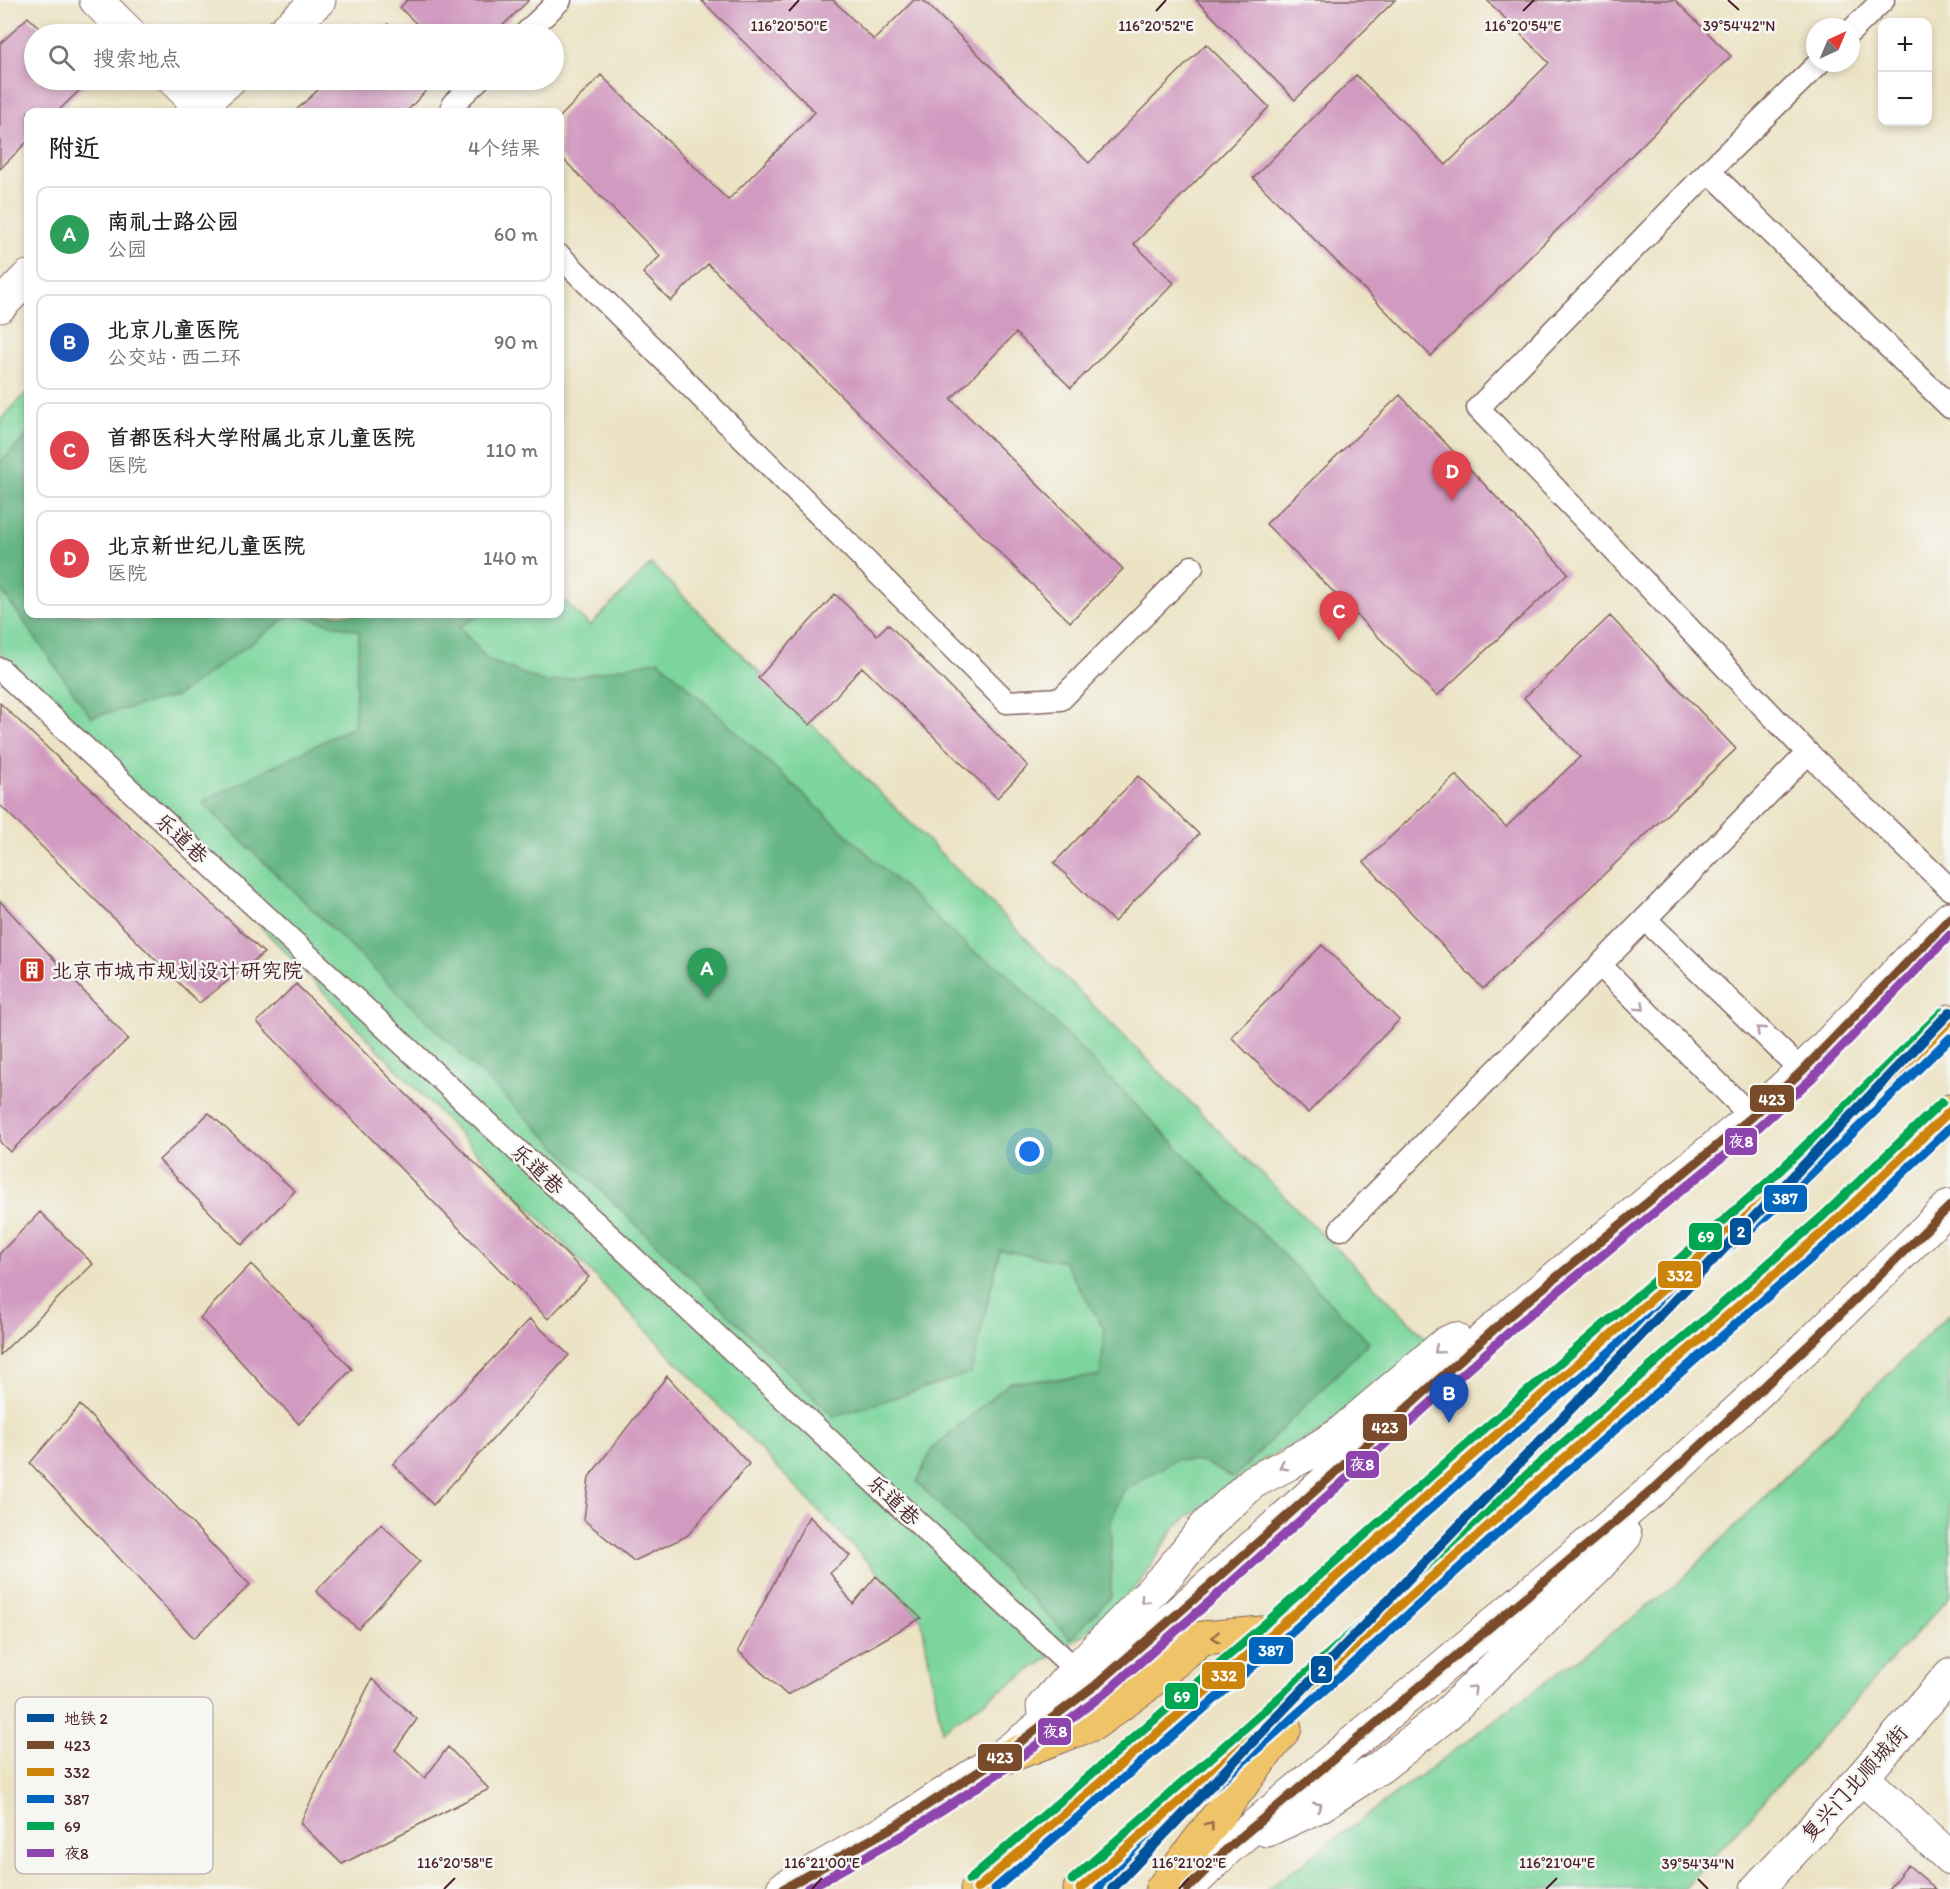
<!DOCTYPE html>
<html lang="zh">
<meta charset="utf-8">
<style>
:root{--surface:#fff;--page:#f6f6f6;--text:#202124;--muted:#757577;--line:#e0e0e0;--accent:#1a73e8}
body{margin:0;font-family:Itim,"LXGW WenKai TC",sans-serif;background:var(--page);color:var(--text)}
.controls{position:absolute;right:18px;top:18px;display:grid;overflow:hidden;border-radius:12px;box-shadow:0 3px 9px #0003}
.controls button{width:54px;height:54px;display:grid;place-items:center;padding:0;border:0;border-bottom:2px solid var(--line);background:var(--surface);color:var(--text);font:30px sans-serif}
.compass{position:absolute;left:1806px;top:18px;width:54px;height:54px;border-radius:50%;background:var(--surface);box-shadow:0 3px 9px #0003;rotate:44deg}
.you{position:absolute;left:1030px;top:1152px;width:21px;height:21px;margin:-15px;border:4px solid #fff;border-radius:50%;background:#1a73e8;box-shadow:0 0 0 9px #1a73e833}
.badge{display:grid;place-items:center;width:39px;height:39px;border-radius:50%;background:var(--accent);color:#fff;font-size:20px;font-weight:700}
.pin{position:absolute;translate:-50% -50px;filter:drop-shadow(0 2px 3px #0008)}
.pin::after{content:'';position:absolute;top:32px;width:21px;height:18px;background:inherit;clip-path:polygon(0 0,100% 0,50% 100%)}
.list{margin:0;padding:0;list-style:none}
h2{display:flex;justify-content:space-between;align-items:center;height:78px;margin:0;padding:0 24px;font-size:26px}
h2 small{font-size:20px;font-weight:400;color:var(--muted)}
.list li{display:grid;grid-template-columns:39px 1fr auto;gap:18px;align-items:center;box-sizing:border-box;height:96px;margin:0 12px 12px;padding:0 12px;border:2px solid var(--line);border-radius:12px}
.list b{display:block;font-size:22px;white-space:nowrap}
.list p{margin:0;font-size:20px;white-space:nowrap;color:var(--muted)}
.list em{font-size:20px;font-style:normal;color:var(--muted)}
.icon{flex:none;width:33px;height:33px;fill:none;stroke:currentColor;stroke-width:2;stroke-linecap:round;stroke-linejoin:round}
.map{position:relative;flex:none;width:1950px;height:1889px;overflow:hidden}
.search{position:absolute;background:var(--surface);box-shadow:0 3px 9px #0003;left:24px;top:24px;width:540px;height:66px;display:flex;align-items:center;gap:15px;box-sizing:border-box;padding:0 21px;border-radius:33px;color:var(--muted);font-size:22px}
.panel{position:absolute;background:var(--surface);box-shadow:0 3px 9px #0003;left:24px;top:108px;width:540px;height:510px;border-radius:12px}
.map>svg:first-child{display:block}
</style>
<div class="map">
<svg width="1950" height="1889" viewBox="0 0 1950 1889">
<rect width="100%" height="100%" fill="#f6f6f2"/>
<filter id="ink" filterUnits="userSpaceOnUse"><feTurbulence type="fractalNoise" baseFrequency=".0167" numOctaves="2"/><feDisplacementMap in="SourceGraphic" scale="12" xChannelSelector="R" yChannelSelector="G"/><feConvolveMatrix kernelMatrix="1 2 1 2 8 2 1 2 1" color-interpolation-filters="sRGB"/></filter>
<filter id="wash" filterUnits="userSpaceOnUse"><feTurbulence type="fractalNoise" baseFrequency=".008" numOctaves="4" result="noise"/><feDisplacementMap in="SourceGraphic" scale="24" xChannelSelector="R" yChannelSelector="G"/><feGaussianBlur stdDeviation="1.35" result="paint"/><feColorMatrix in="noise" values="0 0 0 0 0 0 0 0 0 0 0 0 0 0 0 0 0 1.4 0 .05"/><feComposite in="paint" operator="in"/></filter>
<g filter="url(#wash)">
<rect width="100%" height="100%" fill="#ece3c5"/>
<!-- green -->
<path fill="#7cd59c" stroke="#637a64" stroke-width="1.5" d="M28,391v223h532v-18l30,30 61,-62 780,779 -107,87 -59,29 -90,68 -38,59 -53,48 -142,96 -21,-112 -921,-965v-233z
M1950,1313v283l-266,293h-416l407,-303z"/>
<!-- forest -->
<path fill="#65b684" stroke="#586a58" stroke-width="1.5" d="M28,434v180h454l-23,13 29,33 59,23 112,-23 313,291 29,17 368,374 -136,136 -28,-15 -29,-4 -53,32 -12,31v74l-40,43 -154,-157 15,-33 78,-67 90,-6 5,-46 -41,-68 -64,-12 -29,123 -137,44 -632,-615 152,-76 5,-95 -67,-17 -115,82 -86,21 -91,-129v-125z"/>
<g id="blocks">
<!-- building -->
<path fill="#d19ac0" d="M407,0h122l-35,34h-67l-27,-26z
M701,0h132l41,40 40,-40h9l166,163 117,-119 63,63 -135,137 40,39 -103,105 -55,-55 -65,66 172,170 -53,53 -362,-358 -37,37 -28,-28 17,-17 -100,-100v-39l41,-42 127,125 87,-88z
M1196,0h199l-100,100z
M1487,0h188l56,56 -300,300 -178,-178 103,-103 90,90 103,-102z
M28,17l18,17h-12v46h56l-33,32h-29v29l-28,28v-125z
M388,24l11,10h-22z
M329,80h107l-30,32h-112z
M1400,395l168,178 -131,123 -171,-172z
M835,594l42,41 11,-11 140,142 -31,32 -135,-131 -52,58 -52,-47z
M1610,616l126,133 -253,240 -119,-127 92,-87 50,52 74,-70 -56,-59z
M0,703l264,250 -65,50 -199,-198z
M1138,776l61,58 -85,88 -60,-59z
M0,901l128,138 -118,113 -10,-10z
M1322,945l77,75 -91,93 -77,-76z
M296,984l293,293 -41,42 -291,-297z
M209,1113l86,78 -53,54 -83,-85z
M40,1212l53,52 -93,91v-102z
M251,1264l101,105 -53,55 -99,-106z
M530,1319l39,36 -136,150 -40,-41z
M667,1376l82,88 -62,72 -53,25 -50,-41 5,-43z
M80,1405l170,180 -56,53 -164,-175z
M809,1516l41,40 -20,17 23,31 23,-28 45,42 -134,77 -49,-44z
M381,1524l39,37 -62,68 -42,-38z
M372,1679l45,40 -22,31 30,28 23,-31 41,42 -147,75 -42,-41z
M1908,1865l28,24h-48z"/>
</g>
</g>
<g filter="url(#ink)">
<use href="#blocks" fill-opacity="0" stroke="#836461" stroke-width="1.5"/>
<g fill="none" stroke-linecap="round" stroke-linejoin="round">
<defs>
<path id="service" d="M1851,31l32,-31
M525,34l35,-34
M1819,63l-110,108 241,236
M452,112l1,-8 25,-24
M1709,171l-231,237 330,345 142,136
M560,256l447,446 54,-3 131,-132
M0,669l1076,1001
M1645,919l157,152
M1600,965l152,152
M1341,1229l467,-476"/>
<path id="minor" d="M96,0l34,34
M174,80l25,25"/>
<path id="tertiary" d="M281,34l38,-34
M192,112l37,-32
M0,306l28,-29
M1043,1707l33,-37 91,-95 40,-50 46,-43 58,-30 26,-16 109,-93 9,-4
M1862,1777l88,81
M1267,1830l54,-25 59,-38 67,-53 151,-148 27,-30
M783,1889l112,-63 100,-65 101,-76 120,-105 293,-264 243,-199 50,-46 148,-153
M1187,1889l40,-40 429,-362 156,-145 138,-136
M1757,1889l105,-112 88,-102"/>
<path id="trunk" d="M995,1761l98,-37 50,-36 59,-50 72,-6
M977,1889l297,-257 193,-172 310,-270 173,-169
M1080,1889l251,-221 208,-188 292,-255 119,-114
M1162,1889l123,-161"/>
</defs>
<!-- service casing -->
<use href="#service" stroke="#836461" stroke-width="25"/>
<!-- minor casing -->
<use href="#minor" stroke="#836461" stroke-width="35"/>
<!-- tertiary casing -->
<use href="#tertiary" stroke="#836461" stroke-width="35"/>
<!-- trunk casing -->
<use href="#trunk" stroke="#836461" stroke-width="35"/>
<!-- service -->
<use href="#service" stroke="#fff" stroke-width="22"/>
<!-- minor -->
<use href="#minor" stroke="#fff" stroke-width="33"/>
<!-- tertiary -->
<use href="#tertiary" stroke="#fff" stroke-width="33"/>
<!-- trunk -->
<use href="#trunk" stroke="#efc469" stroke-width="33"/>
<defs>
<path id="bus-1" d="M783,1889l112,-63 100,-65 101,-76 120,-105 293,-264 243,-199 50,-46 148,-153
M1187,1889l40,-40 429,-362 156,-145 138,-136"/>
<path id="bus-2" d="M977,1889l297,-257 193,-172 310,-270 173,-169
M1080,1889l251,-221 208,-188 292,-255 119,-114"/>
<path id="bus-3" d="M995,1889l287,-248 193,-172 310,-270 165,-161
M1098,1889l241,-212 208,-188 292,-255 111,-106"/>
<path id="bus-4" d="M969,1880l297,-257 193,-172 310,-270 173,-169
M1072,1880l251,-221 208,-188 292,-255 119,-114"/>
<path id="bus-5" d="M807,1889l95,-53 100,-65 102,-77 120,-105 293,-264 243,-199 51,-47 139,-144"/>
</defs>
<!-- bus-1 casing -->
<use href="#bus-1" stroke="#f6f6f2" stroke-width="14"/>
<!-- bus-2 casing -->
<use href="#bus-2" stroke="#f6f6f2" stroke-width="14"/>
<!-- bus-3 casing -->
<use href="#bus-3" stroke="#f6f6f2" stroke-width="14"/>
<!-- bus-4 casing -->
<use href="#bus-4" stroke="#f6f6f2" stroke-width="14"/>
<!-- bus-5 casing -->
<use href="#bus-5" stroke="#f6f6f2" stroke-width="14"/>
<!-- bus-1 -->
<use href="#bus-1" stroke="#7a4b2a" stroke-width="9"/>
<!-- bus-2 -->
<use href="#bus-2" stroke="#cc840b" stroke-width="9"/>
<!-- bus-3 -->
<use href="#bus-3" stroke="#0065bd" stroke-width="9"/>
<!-- bus-4 -->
<use href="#bus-4" stroke="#00a651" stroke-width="9"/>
<!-- bus-5 -->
<use href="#bus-5" stroke="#8e44ad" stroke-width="9"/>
<defs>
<path id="metro-1" d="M1112,1889l838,-877"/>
</defs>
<!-- metro-1 casing -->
<use href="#metro-1" stroke="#f6f6f2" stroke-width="15"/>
<!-- metro-1 -->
<use href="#metro-1" stroke="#00529b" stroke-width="10"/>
</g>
<!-- one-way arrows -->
<defs><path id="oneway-chevron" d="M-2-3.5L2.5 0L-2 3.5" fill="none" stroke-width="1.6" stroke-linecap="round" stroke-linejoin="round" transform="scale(1.5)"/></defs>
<g stroke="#ae9aa0">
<use href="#oneway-chevron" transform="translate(1641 1007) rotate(45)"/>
<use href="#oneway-chevron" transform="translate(1760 1030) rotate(-136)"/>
<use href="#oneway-chevron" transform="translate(1438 1350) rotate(140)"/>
<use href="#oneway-chevron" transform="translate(1283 1466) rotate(153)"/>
<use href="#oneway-chevron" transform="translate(1144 1600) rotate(134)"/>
<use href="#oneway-chevron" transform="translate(1473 1689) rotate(-45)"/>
<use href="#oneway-chevron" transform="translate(1318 1806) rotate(-28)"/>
</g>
<g stroke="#946947">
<use href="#oneway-chevron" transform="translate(1216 1637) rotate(175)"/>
<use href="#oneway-chevron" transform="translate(1210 1825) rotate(-52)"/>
</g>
</g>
<!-- ticks -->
<path fill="none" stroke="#4a1f2b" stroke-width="2" d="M1728,0l11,10M789,11l10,-11M1156,11l10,-11M1523,11l11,-11M1698,1879l10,10M444,1889l11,-11M812,1889l10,-11M1179,1889l10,-11M1546,1889l11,-11"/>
<!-- icons -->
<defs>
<symbol id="building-square" viewBox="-11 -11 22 22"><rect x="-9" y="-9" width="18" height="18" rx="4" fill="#c8321e" stroke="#f6f6f2"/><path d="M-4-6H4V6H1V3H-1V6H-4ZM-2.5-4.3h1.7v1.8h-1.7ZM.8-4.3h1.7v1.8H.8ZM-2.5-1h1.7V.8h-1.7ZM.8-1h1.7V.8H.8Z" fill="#fff"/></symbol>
</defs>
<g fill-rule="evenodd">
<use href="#building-square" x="17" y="955" width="30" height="30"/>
</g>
<g text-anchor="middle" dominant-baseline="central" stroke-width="5" stroke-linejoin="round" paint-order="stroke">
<!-- street labels -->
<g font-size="21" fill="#4a1f2b" stroke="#f6f6f2">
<text transform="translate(182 838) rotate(43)">乐道巷</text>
<text transform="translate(538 1169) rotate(43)">乐道巷</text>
<text transform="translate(894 1500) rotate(43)">乐道巷</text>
<text transform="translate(1854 1783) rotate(-48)">复兴门北顺城街</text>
</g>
<!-- poi labels -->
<g font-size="21" fill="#4a1f2b" stroke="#f6f6f2" text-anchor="start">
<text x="51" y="970">北京市城市规划设计研究院</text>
</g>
</g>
<!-- legend -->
<rect x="15" y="1697" width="198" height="177" rx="9" fill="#f6f6f2" stroke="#c2b6b6" stroke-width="1.5"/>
<rect x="27" y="1714" width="27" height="8" fill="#00529b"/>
<rect x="27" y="1741" width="27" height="8" fill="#7a4b2a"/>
<rect x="27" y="1768" width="27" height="8" fill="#cc840b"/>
<rect x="27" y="1795" width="27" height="8" fill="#0065bd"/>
<rect x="27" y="1822" width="27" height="8" fill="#00a651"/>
<rect x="27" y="1849" width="27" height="8" fill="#8e44ad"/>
<g font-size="16" fill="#4a1f2b">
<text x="64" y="1724">地铁 2</text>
<text x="64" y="1751">423</text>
<text x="64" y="1778">332</text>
<text x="64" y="1805">387</text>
<text x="64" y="1832">69</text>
<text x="64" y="1859">夜8</text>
</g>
<g font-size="15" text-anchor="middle" fill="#4a1f2b" stroke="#f6f6f2" stroke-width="5" stroke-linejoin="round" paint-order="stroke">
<text x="1739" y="31">39°54'42"N</text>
<text x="789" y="31">116°20'50"E</text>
<text x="1156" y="31">116°20'52"E</text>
<text x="1523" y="31">116°20'54"E</text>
<text x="455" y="1868">116°20'58"E</text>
<text x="822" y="1868">116°21'00"E</text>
<text x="1189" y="1868">116°21'02"E</text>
<text x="1557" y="1868">116°21'04"E</text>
<text x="1698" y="1869">39°54'34"N</text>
</g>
<g stroke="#f6f6f2" stroke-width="2">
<rect x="1749" y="1084" width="46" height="29" rx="6" fill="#7a4b2a"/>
<rect x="1724" y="1127" width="34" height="29" rx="6" fill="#8e44ad"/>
<rect x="1763" y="1184" width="45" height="29" rx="6" fill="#0065bd"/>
<rect x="1729" y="1217" width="23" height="29" rx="6" fill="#00529b"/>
<rect x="1688" y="1222" width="35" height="29" rx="6" fill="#00a651"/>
<rect x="1657" y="1260" width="45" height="29" rx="6" fill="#cc840b"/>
<rect x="1362" y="1413" width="46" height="29" rx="6" fill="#7a4b2a"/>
<rect x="1345" y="1450" width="35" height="29" rx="6" fill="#8e44ad"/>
<rect x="1248" y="1636" width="46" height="29" rx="6" fill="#0065bd"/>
<rect x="1310" y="1655" width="23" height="29" rx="6" fill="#00529b"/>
<rect x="1201" y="1661" width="45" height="29" rx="6" fill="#cc840b"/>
<rect x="1164" y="1682" width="35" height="28" rx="6" fill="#00a651"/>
<rect x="1037" y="1717" width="35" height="29" rx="6" fill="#8e44ad"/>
<rect x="977" y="1743" width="46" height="29" rx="6" fill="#7a4b2a"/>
</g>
<g font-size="16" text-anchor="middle" font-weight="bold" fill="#fff">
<text x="1772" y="1105">423</text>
<text x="1741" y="1147">夜8</text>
<text x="1785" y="1204">387</text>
<text x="1741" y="1237">2</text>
<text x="1706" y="1242">69</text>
<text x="1680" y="1281">332</text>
<text x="1385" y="1433">423</text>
<text x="1362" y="1470">夜8</text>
<text x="1271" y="1656">387</text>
<text x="1322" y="1676">2</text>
<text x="1224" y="1681">332</text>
<text x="1182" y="1702">69</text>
<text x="1055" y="1737">夜8</text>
<text x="1000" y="1763">423</text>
</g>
</svg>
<div class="controls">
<button>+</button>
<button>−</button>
</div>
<svg class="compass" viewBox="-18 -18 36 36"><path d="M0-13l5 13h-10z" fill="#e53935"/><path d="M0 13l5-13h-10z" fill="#757577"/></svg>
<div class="you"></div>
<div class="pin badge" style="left:707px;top:998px;background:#2e9e5b">A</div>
<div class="pin badge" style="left:1449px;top:1423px;background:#1a4fb4">B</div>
<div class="pin badge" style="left:1339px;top:641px;background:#e0444e">C</div>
<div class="pin badge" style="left:1452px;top:501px;background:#e0444e">D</div>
<div class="search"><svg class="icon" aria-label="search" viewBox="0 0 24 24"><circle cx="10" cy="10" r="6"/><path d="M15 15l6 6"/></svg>搜索地点</div>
<section class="panel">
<h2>附近<small>4个结果</small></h2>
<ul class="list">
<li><span class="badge" style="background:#2e9e5b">A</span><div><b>南礼士路公园</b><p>公园</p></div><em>60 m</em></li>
<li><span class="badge" style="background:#1a4fb4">B</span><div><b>北京儿童医院</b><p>公交站 · 西二环</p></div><em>90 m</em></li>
<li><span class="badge" style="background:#e0444e">C</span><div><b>首都医科大学附属北京儿童医院</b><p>医院</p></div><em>110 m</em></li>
<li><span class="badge" style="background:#e0444e">D</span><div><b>北京新世纪儿童医院</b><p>医院</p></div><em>140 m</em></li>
</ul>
</section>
</div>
